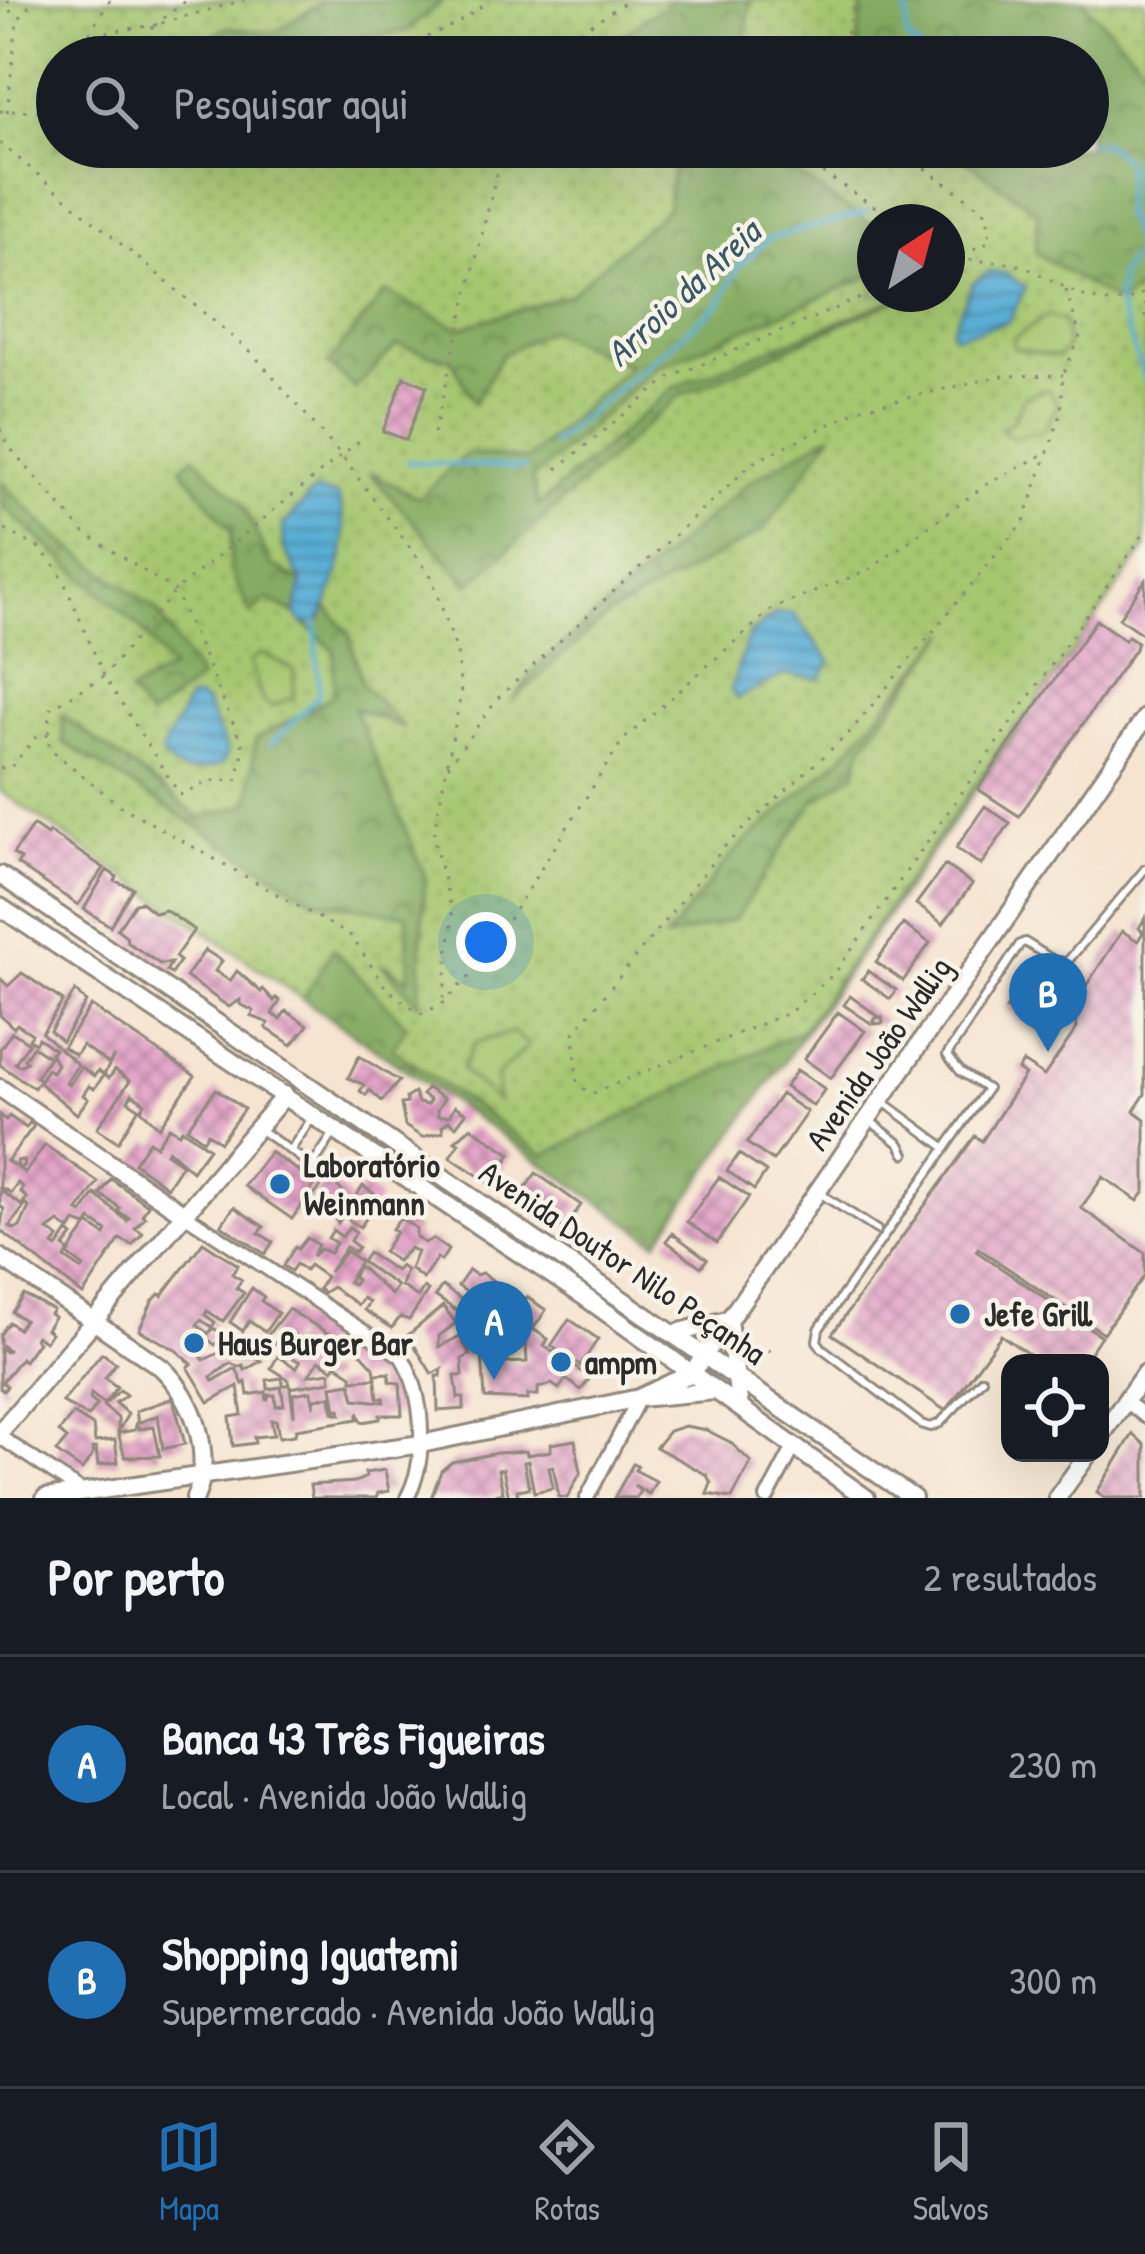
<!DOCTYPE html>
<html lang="pt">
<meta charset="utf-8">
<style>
:root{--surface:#171b24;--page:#242831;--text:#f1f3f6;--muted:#9ea1a6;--line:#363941;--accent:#1f6fb2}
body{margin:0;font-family:"Patrick Hand",sans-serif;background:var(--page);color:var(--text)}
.controls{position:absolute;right:36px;bottom:36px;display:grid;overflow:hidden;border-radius:24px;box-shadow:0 12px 48px #0002}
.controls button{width:108px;height:108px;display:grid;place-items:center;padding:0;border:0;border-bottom:3px solid var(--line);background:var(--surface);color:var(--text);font:60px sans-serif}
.compass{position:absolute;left:857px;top:204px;width:108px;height:108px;border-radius:50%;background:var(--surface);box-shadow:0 12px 48px #0002;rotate:36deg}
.you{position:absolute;left:486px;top:942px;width:42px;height:42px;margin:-30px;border:9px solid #fff;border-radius:50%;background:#1a73e8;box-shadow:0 0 0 18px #1a73e833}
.badge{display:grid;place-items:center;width:78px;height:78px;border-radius:50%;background:var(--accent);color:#fff;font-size:39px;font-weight:700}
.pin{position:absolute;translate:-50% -99px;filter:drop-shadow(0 3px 6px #0008)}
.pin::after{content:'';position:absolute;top:63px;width:42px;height:36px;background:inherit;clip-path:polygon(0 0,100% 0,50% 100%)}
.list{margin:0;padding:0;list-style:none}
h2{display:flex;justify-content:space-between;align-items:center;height:156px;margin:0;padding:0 48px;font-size:51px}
h2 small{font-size:39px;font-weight:400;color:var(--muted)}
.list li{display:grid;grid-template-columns:78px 1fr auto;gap:36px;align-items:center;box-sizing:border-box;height:216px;padding:0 48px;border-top:3px solid var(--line)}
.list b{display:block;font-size:45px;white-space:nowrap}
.list p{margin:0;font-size:39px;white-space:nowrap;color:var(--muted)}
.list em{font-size:39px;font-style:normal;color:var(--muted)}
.icon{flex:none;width:66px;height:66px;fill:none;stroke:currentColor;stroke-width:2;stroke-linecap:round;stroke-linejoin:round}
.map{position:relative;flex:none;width:1145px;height:1498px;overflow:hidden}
.search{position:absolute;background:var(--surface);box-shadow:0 12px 48px #0002;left:36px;right:36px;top:36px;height:132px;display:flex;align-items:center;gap:30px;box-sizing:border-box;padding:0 42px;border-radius:66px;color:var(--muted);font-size:45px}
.sheet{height:588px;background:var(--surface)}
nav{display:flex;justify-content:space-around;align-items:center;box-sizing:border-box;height:168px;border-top:3px solid var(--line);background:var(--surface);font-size:33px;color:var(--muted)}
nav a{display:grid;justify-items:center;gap:6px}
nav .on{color:var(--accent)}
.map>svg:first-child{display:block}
</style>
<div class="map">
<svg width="1145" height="1498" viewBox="0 0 1145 1498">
<defs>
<pattern id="grass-dots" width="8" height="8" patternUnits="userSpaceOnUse" patternTransform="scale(3)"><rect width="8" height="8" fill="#a6c770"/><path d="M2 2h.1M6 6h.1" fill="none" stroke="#8fab61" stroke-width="1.8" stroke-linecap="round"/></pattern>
<pattern id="forest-crowns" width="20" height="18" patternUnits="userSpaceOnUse" patternTransform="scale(3)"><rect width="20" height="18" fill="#84ac62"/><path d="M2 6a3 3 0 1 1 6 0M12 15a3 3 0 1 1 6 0" fill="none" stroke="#6c8c51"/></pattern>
<pattern id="water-rules" width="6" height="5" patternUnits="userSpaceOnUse" patternTransform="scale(3)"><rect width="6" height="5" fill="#59add5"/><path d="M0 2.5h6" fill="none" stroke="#4a8dad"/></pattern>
<pattern id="building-cross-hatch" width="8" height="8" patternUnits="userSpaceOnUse" patternTransform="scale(3)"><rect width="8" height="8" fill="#e3a4c7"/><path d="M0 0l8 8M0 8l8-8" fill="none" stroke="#b886a2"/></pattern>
</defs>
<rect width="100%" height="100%" fill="#f7f3e8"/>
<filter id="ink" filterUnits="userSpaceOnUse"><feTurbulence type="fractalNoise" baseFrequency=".00833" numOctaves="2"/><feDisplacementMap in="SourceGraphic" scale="24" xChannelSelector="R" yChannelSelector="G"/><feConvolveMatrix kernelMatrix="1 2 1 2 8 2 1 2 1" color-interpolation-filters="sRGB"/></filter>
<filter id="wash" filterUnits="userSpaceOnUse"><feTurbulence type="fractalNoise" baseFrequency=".004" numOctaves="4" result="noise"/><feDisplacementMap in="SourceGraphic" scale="48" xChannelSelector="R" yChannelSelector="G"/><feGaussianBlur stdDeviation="2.7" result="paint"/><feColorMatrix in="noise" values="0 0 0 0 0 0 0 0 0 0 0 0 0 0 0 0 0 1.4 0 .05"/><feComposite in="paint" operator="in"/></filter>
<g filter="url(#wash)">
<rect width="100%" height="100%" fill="#f5e4cf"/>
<!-- grass -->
<path fill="url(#grass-dots)" stroke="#68794e" stroke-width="3" fill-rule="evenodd" d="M0,0h1145v549l-488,693 -657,-451zM57,57h1031v90h-1031zM875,222h72v72h-72z"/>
<!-- forest -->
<path fill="url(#forest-crowns)" stroke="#586c46" stroke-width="3" d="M325,0h118l-36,31 -171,26h-60l53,-30 43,7z
M673,0h78l-9,57h-152z
M862,0h220l63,67v217l-27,20 -83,-52 3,-40 -91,-65h141v-90h-231z
M676,147h79l120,80v47l-219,93 -124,112 6,27 136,-119 235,-93 -231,103 -209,188 -100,-113 50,26 48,-45 59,7 103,-95 -81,-35 -46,25 -28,48 -22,-43 -55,-15 -42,44 -27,-25 57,-72 74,36 110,-33 98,-87z
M833,433l-69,97 -154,84 -98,87 25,-34 212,-185z
M194,456l49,48 28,61 31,17 -7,32 -28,-15 -16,16 -21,-45 1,-39 -50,-64z
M0,481l56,55 101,75 43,68 -51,39 -20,-25 42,-24 -30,-40 -141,-126z
M326,606l23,27 13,51 42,44 -50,-20 71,168 -6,128 -39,-42 29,18 -2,-65 -92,-15 -252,-158 -1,-27 139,103 48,-15 6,-63 79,-45v-45l-29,-25 16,-6z
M949,632l-87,115 -6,25 -42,29 -79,118 -70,20 68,-86 112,-99z
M1028,716l-371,526 -354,-243 30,-50 74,77 -15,23 152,106 258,-125 210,-298z"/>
<!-- garden -->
<path fill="#a6c770" stroke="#68794e" stroke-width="3" d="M1048,315l16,7 3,25 -9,10 -44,-9 -1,-9z
M1048,389l10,15 -14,25 -30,9 -13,-8 13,-11 10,-22z
M261,653l33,17v26l-22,11 -10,-7 -12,-38z
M513,1032l16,13 -32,30v26l-35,-31 12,-27z"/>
<!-- water -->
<path fill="url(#water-rules)" stroke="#426c80" stroke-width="3" d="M988,272l17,1 21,15 -18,34 -53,14 -4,-5 22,-48z
M314,491l23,4c17,47 1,81 -16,124l-16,6 -10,-11 7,-32 -18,-34 -1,-22z
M776,613l18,1 37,48 -12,17 -34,-5 -49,25 -5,-10 18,-54z
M197,698l8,4 23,50 -6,12c-26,8 -44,15 -61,-11l27,-53z"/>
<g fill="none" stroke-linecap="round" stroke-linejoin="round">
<!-- stream -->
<path stroke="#59add5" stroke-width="4.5" d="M907,0v39l22,18
M1088,143h16l24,19 -4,53 14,34 -18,25 -2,30 27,76
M936,158l7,-11
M551,444l169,-141 18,-36 30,-28 99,-27
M407,462l117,6
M271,744l48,-49 -4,-76"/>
</g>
<g id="blocks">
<!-- building -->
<path fill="url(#building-cross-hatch)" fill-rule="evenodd" d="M404,377l23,9 -21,54 -23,-9z
M1145,580v56l-26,-18z
M1096,620l29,20 3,-4 9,6 -2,7 -116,167 -41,-27z
M985,806l25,17 -29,42 -25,-17z
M33,825l14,10 2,-3 55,36 -26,37 -61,-41 4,-5 -8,-5z
M945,865l27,19 -29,40 -27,-20z
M107,870l10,7 -2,4 18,7 -23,38 -26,-17z
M141,902l14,11 10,-3 29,20 -19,27 5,4 -9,13 -5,-3 5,-8 -11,1 -33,-22 -1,-6 -9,-7 18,-26z
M1145,918v176l-11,17 11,8v72l-7,10 -35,-24 -22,31 64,45v22l-42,58 -125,-85 -2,3 125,85 -18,27h-42l-40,-28 -55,76 -114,-77 143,-198 7,5 43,-66 -7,-5 5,-8 21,14 33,-48 -4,-22 49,-75 16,10 5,-9 -4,-4z
M903,924l27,19 -27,38 -27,-19z
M205,950l17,11 -7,10 15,10 7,-10 24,21 2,-3 11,12 2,-3 4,3 -8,13 8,5 6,-8 22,14 -16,20 -26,-17 3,-5 -18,-7 3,-5 -14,-7v-4l-11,7 -43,-30z
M1033,968l44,29 -27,41 -44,-29z
M868,971l28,19 -6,9 -28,-20z
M22,973l41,28 -21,32 36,32 -12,17 3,3 12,-18 13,9 4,-5 6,4 -10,14 -5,-3 -6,9 5,4 -11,15 -39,-32 -4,6 -34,-23v-16l12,-17 17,11 -14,20 4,3 8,-4 -3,-3 9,-13 16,11 -13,20 4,3 7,-11 5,3 5,-8 -7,-11 4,-4 -16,-11 -3,5 -6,-4 3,-5 -15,-10 -3,4 -14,-13v-37l8,8z
M75,991l11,11 -24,39 -12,-10z
M850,996l28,20 -2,2 6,-1 1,6 -8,1v-4l-3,4 -28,-19z
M91,1006l104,70 -36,51 -18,-17 4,-7 -13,-9 -4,7 11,7 -21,34 -21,-14 33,-47 -15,-11 -6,8 -5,-3 10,-19 -5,8 -27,-19 -7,10 -12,-8z
M838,1012l27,19 -34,47 -27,-19z
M359,1056l40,25 -17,20 -12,-11 -4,5 -6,-4 4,-6 -16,-7z
M797,1070l28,19 -12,17 -28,-19z
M427,1088l17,11 -7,11 1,6h11l6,-10 11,7 -10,13 -7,-5 -7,5 1,6 -21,5 -17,-11 -4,-22 6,-1 -1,-5 8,-5 4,10 9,2 3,-5 -8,-5z
M216,1089l28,20 -24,33 -12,-9 -5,7 -16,-12z
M781,1094l26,18 -34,49 -26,-18z
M0,1115l6,5 3,-4 17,12 4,-6 4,4 -27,35 11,7 -1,-7 6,-1 1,6 -6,2 7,5 20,-28 53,37 -20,29 4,2 13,-19 32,27 2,-3 -11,-7 2,-3 -20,-14 11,-15 37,26 -6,10 3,2 -10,11 8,5 -11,12 -12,-6 -37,56 -83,-65 4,-21 -4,-3v-16l24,17 -14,19 4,3 6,-2 9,-20 -6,-4 4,-5 -7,-6 3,-5 -5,-4 -7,10 -11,-6zM91,1220l16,11 -2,4 -16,-11 -11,15 -10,16 16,12 -2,3 -17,-12 4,-7 -5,-4 9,-11 -5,-4 -11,16 -4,-3 6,-7 -11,-8 11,-8 11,8 5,-8 12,4z
M169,1127l10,6 3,-4 27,19 -17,23 -24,-21 -2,3 16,11 -15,23 -33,-24 15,-22 7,5z
M471,1127l40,27 -20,30 -41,-27 9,-14 -4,-2z
M270,1152l46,31 -24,36 -48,-33z
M739,1154l27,18 -12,18 -27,-19z
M536,1173l45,32 -17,24 -45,-32z
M328,1176l24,26 11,-16 17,12 -8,12 -10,-7 -5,7 10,7 -7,10 -17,-11 -5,7 -16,-19 -5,7 -4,-3 -3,-6z
M719,1177l30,20 -32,46 -30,-21z
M234,1207l30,20 -5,6 14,9 -8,12 -44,-29z
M400,1218l16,10v9l8,6 9,-4 15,11 -7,11 -4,-3 -14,21 -13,-10 7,-17 -7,-4 -13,13 -14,-9 13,-20 -4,-3z
M349,1227l7,5 -6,9 8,6 -4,5 -8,-5 -17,25 17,-21 14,10 -12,21 5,3 3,-5 -4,-3 7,-11 32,29 6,-9 -35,-24 6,-9 28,18 4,-5 6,4 -5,16 17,11 6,-9 4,3 -19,29 -9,-3 -8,11 -28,-18 5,-8 -6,-4 -5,7 -26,-18 -9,6 -5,-4 8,-12 -17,-12 -4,5 -9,-6 -5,7 -8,-5 12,-19 3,2 9,-11 11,7 -6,11 8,-7 10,4 6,-10 -8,-5 5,-8 9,7z
M672,1233l35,26 -6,8 -35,-26z
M203,1242l35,23 -6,9 10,6 -6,8 8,5 -21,28 -16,-10 -2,4 10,7 -3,5 -11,-7 -4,5 11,9 5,-6 12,8 -10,9 -6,-5 -11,13 6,7 33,-16 24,17 -16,9 -2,-5 -5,2 -7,-4 -20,14 2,4 23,-13 7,16 3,-2 2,13 18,-3 1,9 2,-6h6l1,11 8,-1 -3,-18 -13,2 -1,-9 15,-2 1,7h6l-1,-6 -17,-11 7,-12 18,12 4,-6 -15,-9 11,-17 -3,-2 -10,15 -17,-12 22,-28 74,45 12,13 2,11 -24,2v-5l-16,-11 -3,5 -14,-9 -10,15 21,-3 1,9 -41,7 4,28 -1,-22 18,-3 3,16 1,-8 16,-3 2,16 8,2 -1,-5 -4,1 -4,-24 19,-3 4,16 29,3v-4h-6l-3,-24 14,-1 1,9 10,1 2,32h-22v4l-18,3 -4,-10v7l-62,10 -1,6 -16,2 -3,-17h-5l3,15 -20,2 1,6 -22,3 -3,-29 12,-2 -4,-29 -29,16 -21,-35 4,-3 -16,-14 -37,-20 13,-28 7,-8 3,2z
M469,1270l7,5 6,-2 27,19 -2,3 8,5 -7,20 -50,-34z
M442,1286l63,43 22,-32 19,13 -13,19 15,10 -4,7 10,7 2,-4 -5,-3 18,-27 29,20 -18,27 -6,-4 -2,3 18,13 -9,12 -15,-11 -7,10 -7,-5 -14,4v7h-10v5l-43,-2 -3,-45 21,-2 1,12 23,-1 -1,-17 -28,-6 -63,-43z
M252,1288l12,9 -3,4 17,12 -13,19 -16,-11 -6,10 -13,-9z
M24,1295l29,15 -3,4 4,3 -8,12 5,4 -6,8 -9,-5 -2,3 4,3 -14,19 -3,-3 -19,24 5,4 -3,5 -4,-3v-40l6,4 2,-2 -8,-6v-9l9,-13 9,7 6,-9 -12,-8z
M443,1306l13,17 -17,13v11l21,-11 10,19 -8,4 1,17h-8l3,22h6v11l-26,2 -1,-35h4l1,-7 -10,5 -24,-39z
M102,1353l14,10 -11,15 12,9 -13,17 -13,-10 -1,5 7,6 -9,12 -26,-15z
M120,1390l6,5 -11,8 13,11 -10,17v-13l-15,-12z
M173,1398l12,46 -22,5 -5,-34 -20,8 -2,-12z
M73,1414l20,12 2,16 20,-2 3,22 -20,3 -2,-17 -4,1 1,5 -11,16 -26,-18 11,-13 -8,-7z
M137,1421l2,8 15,-2 6,29 -35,1 -7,-24 17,-3z
M685,1426l21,4 24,12 21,20 -19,36 -25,-4 4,-11 -4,-8 -51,-28 13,-16z
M1133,1434l12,11v53h-41l-7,-6z
M575,1440l6,32 -14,26 -8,-1 -6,-31 -4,1 4,21 -19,4 -6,-31 -4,1 5,26 -12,2 1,8h-9l-6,-29 -5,1 5,22 -21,6h-51l10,-27 11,-9 45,-9 29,-2 1,4 24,-4v-7z
M633,1464l5,2 -3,4 21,11 -7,13 -15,-9 6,6 -4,7h-22z
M385,1470l4,21 -11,2 -2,5h-64l-2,-13 45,-3 11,-5 -1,-4z"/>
</g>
</g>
<g filter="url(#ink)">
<use href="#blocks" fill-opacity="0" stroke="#90887d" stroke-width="3"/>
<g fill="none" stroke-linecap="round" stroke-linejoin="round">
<defs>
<path id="lane" d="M885,1103l61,45
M869,1120l31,24 5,10
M262,1131l50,35 22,-33
M290,1151l22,-33
M821,1194l56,36
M982,1379l-42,44 -9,4 -10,-3 -99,-76 -5,-7 2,-12 168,-240 -26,-17 -14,-17 73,-111 5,-2 30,19 12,1 78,-93"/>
<path id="street" d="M184,1214l217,142c24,38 27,103 6,142
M1125,1401l20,15
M0,1437l81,54
M587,1498l52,-100
M767,1498l27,-51"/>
<path id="secondary" d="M0,875l913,623
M0,907l582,388 284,203
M0,1088l184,126
M0,1257l162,111c32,31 52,86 33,130
M728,1320l12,88
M676,1333l51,-13
M639,1398l53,-25 453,-655
M0,1432l285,-337
M1100,1437l45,-64
M45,1498l376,-54 218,-46 76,-7
M1057,1498l32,-45"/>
</defs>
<!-- lane casing -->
<use href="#lane" stroke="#90887d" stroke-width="12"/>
<!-- street casing -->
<use href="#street" stroke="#90887d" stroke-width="18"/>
<!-- secondary casing -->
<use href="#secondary" stroke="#90887d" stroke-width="22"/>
<!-- path -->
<path stroke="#90887d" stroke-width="3" stroke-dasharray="3 9" stroke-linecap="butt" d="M9,0l-3,4 10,16
M110,0l-22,35 67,-10 32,-25
M129,57l26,-32 89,-25
M297,57c77,-8 129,-4 192,-57
M540,57l89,-57
M840,57l16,-57
M0,111h57
M7,112l10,-91 17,-21
M0,143l252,210 89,102 90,121 26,76 4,42 -28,143 20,80 -10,83
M782,147l117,75
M896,147l91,66 3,28 -43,21
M947,252c22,14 51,6 74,14 42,15 78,54 124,26
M1066,290l14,46 -17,39 -2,39 -37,107 -175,212 -122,111 -153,189 3,50 14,11 199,-82 45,-39 310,-441
M1145,303v19
M0,429l11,20 72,83 92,59 69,157 -7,32 -28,1 -29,14 -76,-119 -45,-106 -20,-22 -39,-21
M434,433l69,-286
M557,469l112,-91 206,-86
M49,733l1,-24 54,-33 71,-85 189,-154
M448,766l51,-69 255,-235 108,-54 140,-32 61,-1
M0,768l11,-1 26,-31 12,-2v14l70,57 232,131 36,53 34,25 21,-10 38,-39 142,-224 150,-132 97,-39 118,-86 59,-31
M744,1347l30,4"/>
<!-- lane -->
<use href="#lane" stroke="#fff" stroke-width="6"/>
<!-- street -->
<use href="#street" stroke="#fff" stroke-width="12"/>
<!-- secondary -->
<use href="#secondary" stroke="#fff" stroke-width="16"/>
</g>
</g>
<!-- markers -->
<g fill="#1f6fb2" stroke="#f7f3e8" stroke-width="4.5">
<circle cx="280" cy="1184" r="12"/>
<circle cx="960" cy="1314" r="12"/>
<circle cx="194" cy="1343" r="12"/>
<circle cx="561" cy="1362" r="12"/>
</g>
<g text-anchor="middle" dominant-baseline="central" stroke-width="9" stroke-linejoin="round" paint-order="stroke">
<!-- street labels -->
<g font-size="33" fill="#2b2b2b" stroke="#f7f3e8">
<text transform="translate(878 1053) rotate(-55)">Avenida João Wallig</text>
<text transform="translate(623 1262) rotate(34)">Avenida Doutor Nilo Peçanha</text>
</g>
<!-- poi labels -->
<g font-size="33" font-weight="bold" fill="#2b2b2b" stroke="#f7f3e8" text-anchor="start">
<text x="304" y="1165">Laboratório<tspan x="304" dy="38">Weinmann</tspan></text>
<text x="984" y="1314">Jefe Grill</text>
<text x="218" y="1343">Haus Burger Bar</text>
<text x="585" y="1362">ampm</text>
</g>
<!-- water labels -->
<g font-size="36" font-style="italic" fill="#3b5866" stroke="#f7f3e8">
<text transform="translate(682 292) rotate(-43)">Arroio da Areia</text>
</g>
</g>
</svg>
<div class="controls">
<button><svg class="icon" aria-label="locate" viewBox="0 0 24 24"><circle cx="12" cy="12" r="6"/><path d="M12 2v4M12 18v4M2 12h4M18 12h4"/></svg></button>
</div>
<svg class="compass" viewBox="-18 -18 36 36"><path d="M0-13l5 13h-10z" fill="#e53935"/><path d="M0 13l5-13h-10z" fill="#9ea1a6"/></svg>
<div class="you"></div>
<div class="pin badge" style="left:494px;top:1380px">A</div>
<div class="pin badge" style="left:1048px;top:1052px">B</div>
<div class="search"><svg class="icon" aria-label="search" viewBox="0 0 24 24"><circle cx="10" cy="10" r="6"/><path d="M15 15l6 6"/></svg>Pesquisar aqui</div>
</div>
<section class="sheet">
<h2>Por perto<small>2 resultados</small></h2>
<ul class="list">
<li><span class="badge">A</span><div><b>Banca 43 Três Figueiras</b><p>Local · Avenida João Wallig</p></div><em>230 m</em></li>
<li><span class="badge">B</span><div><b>Shopping Iguatemi</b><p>Supermercado · Avenida João Wallig</p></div><em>300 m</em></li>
</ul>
</section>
<nav>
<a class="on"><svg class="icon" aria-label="map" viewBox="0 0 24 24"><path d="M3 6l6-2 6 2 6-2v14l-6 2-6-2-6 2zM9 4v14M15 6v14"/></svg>Mapa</a>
<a><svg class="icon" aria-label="directions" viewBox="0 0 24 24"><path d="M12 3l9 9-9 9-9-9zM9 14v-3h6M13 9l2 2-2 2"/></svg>Rotas</a>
<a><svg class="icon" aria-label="saved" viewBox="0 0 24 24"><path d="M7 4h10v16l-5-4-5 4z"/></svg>Salvos</a>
</nav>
